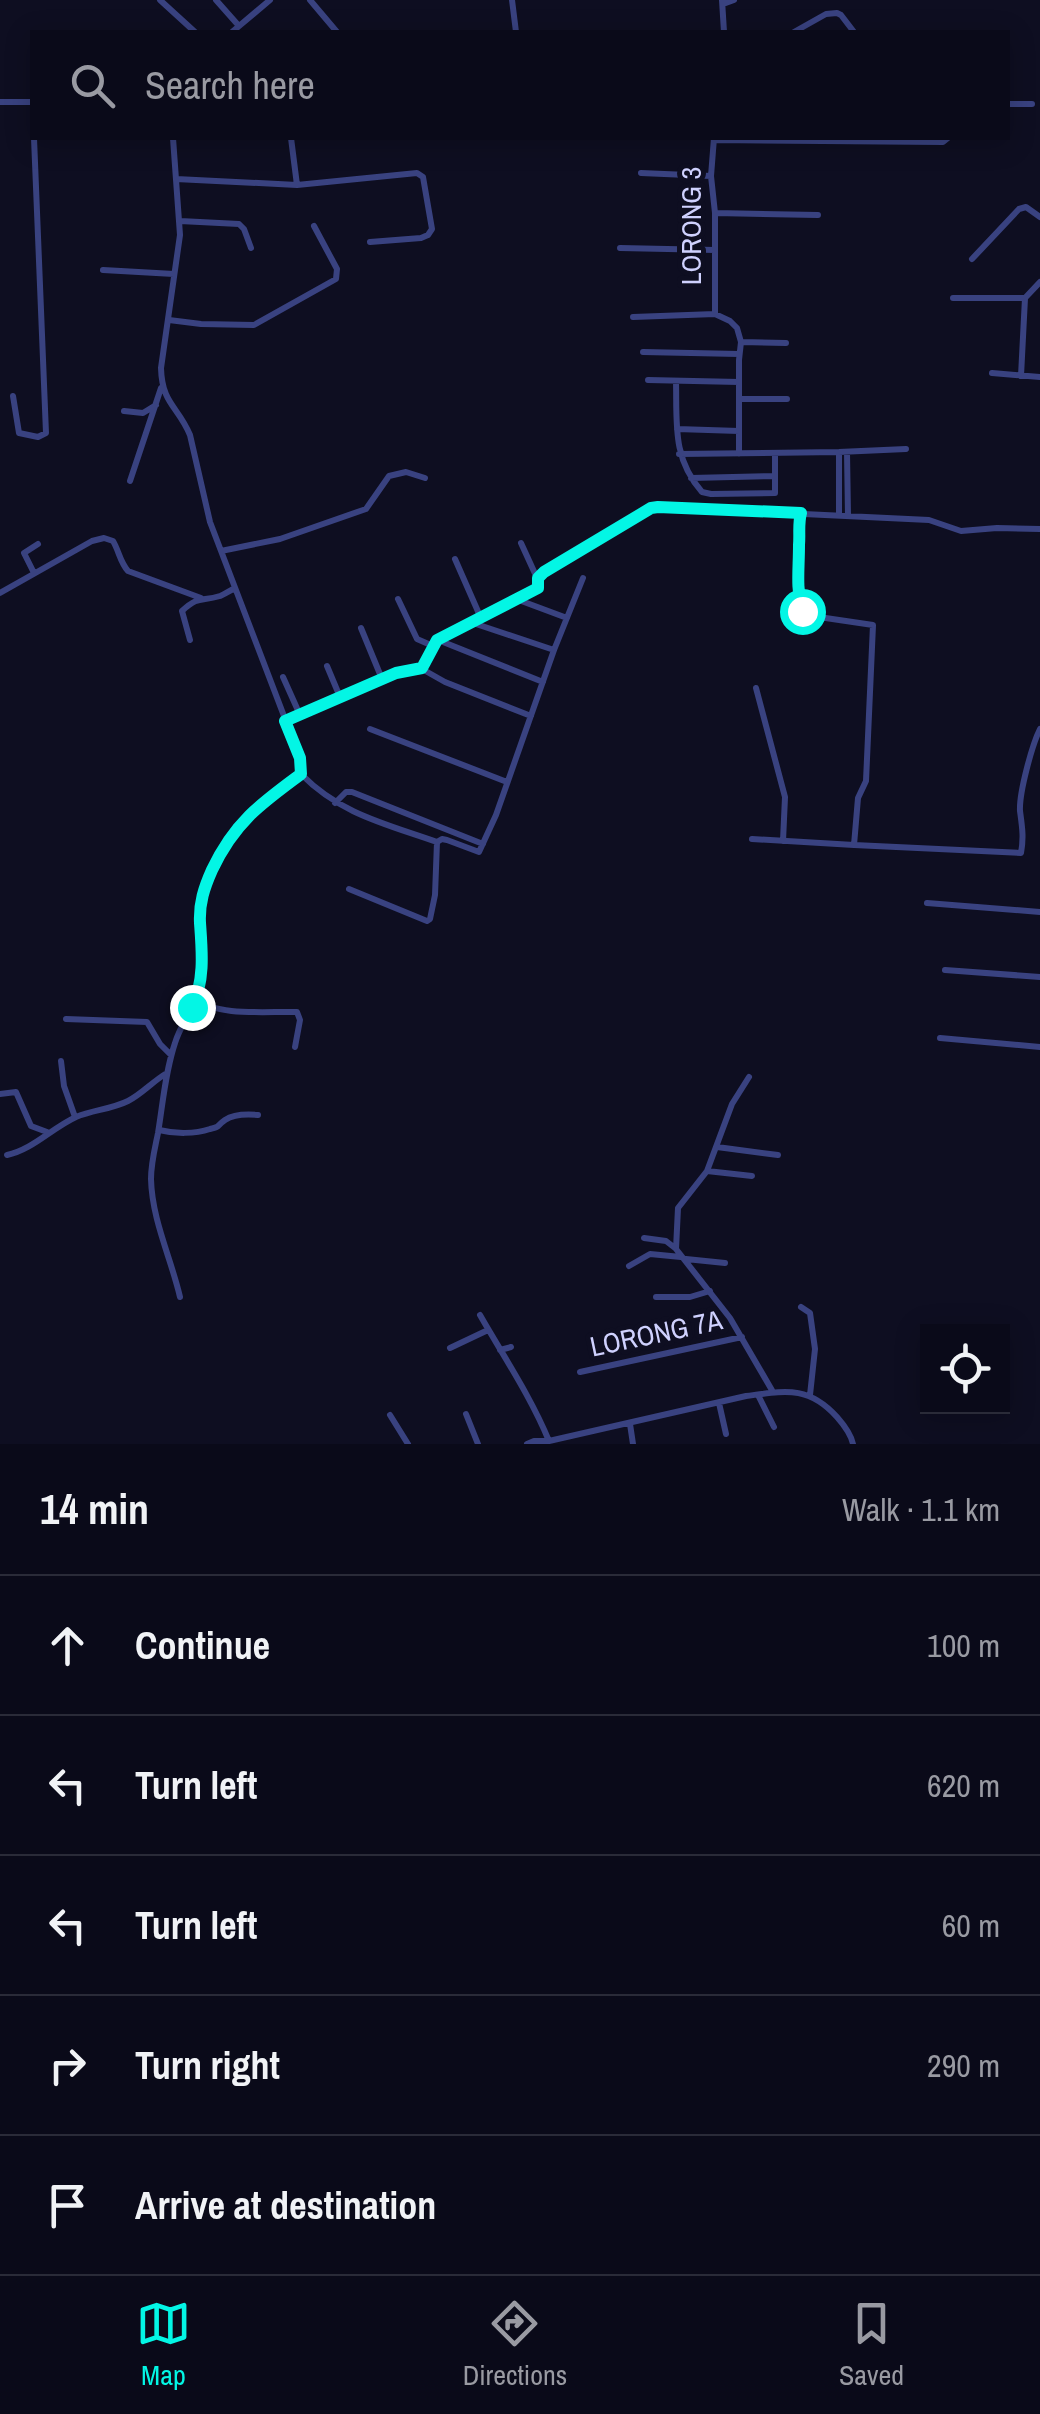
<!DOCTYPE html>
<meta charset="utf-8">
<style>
:root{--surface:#0a0a19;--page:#181826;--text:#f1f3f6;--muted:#999aa2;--line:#2a2b38;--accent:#03f6e5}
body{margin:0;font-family:"Archivo Narrow",sans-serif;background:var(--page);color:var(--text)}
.controls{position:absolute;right:30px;bottom:30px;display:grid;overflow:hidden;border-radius:0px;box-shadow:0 5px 25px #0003}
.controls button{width:90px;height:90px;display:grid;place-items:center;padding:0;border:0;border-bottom:2px solid var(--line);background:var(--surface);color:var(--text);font:50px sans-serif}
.stop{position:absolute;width:30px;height:30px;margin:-22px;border:8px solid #03f6e5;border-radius:50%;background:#fff}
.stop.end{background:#03f6e5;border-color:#fff;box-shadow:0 2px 10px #0008}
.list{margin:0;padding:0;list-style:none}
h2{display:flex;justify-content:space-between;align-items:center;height:130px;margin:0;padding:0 40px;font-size:42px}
h2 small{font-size:32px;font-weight:400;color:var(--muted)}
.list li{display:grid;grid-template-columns:65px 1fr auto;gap:30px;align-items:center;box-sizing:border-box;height:140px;padding:0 40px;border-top:2px solid var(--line)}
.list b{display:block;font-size:38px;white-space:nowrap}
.list em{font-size:32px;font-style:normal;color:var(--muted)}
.icon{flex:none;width:55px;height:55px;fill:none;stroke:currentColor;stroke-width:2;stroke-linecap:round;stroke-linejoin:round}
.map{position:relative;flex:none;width:1040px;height:1444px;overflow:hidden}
.search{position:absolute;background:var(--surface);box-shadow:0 5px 25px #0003;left:30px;right:30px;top:30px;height:110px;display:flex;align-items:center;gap:25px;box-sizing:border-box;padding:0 35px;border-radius:0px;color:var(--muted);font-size:38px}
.sheet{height:830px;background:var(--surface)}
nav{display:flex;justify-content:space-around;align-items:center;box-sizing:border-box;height:140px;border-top:2px solid var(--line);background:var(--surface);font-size:28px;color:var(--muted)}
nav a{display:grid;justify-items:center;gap:5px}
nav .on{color:var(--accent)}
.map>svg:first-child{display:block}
</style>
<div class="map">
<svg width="1040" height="1444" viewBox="0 0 1040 1444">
<rect width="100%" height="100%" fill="#0e0e21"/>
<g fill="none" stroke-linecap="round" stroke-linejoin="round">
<!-- minor -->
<path stroke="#394280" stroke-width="6" d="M160,0l35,32
M216,0l23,26
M310,0l27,32
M512,0l4,32
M722,0l2,32
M723,4l11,-4
M232,32l38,-32
M794,32l32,-18 11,-1 4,2 13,17
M0,102h32
M1008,104h24
M173,138l7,97 -19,133c1,36 17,38 29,67l20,87 90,236 1,16c39,40 85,50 136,68l5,-3 5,1 32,12 17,-37 58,-165 -84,-28
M291,138l6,47
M714,138l-3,38 4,37v101
M714,140l229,2 5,-4
M641,173l70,3
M176,179l121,6 120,-12 6,4 9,52 -4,6 -7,3 -51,4
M715,213l103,2
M180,221l59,3 5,5 7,19
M620,248l95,2
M972,259l47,-50 7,-2 14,10
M103,270l71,4
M953,298h72
M633,317l82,-3 15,7 7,7 4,14 -2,18v94
M169,320l32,4 53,1 82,-46 1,-10 -23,-43
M741,342l45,1
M643,352l96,2
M992,373l48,4
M1021,376l4,-78 15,-16
M648,380l91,2
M676,381c1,42 -4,77 26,111l9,2 64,-1v-40
M13,396l6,37 19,4 8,-4 -12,-295
M739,399h48
M124,411l19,2 13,-8
M677,429l62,2
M839,452v62
M847,452l1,63
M679,454l160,-2 67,-3
M691,478l84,-2
M130,481l31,-93
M521,543l16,35
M221,551l59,-12 86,-30 23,-33 17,-4 19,6
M455,559l25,57
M34,573l-10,-20 14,-9
M0,593l92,-52 12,-3 9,3c6,10 7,21 15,30l73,27
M398,599l19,40 16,7
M516,599l51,19
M361,628l21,51
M190,640l-8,-29c17,-16 19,-9 38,-15 1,0 13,-7 15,-8
M438,640l105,42
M554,650l29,-72
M327,666l13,31
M422,669l23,13 86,34
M283,677l17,38
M756,688l29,109 -2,44
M285,721l112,-48 25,-4 15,-30 100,-51v-10l7,-6 107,-63 8,-2 270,13 32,11 36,-3 43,1
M370,729l137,53
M335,803l11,-11h6l131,52
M752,839l102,6 4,-47 8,-17 7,-156 -61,-9 -10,-5c-6,-24 -3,-41 -2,-65 0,-12 -2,-22 1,-33
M854,845l167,8c3,-16 1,-27 -1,-42 -1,-18 12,-66 20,-82
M349,889l78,32 3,-2 5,-24 2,-53
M927,903l113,9
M945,970l95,7
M196,999c22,18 72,12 101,13l3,8 -5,27
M66,1019l81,3 13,22 11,11
M940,1038l100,9
M61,1061l3,25 11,31
M749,1077l-17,27 -25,67 -29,37 -2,41 54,69 43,74
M0,1094l16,-2 15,34 16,6
M159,1130c16,4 36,4 51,-1 12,-3 5,-2 15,-9 9,-6 22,-6 33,-5
M717,1147l61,8
M7,1155c25,-5 45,-27 69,-38 17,-7 36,-8 52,-16 14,-7 25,-20 39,-28
M707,1171l45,5
M644,1238l22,3 9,7
M686,1259l39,4
M629,1266l21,-12 31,3
M180,1297c-9,-39 -28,-77 -29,-118 0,-16 4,-31 7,-46 5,-30 7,-60 17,-90 5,-17 17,-32 22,-49 7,-27 3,-49 3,-76 0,-19 5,-33 14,-51 21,-44 49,-65 87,-93
M656,1297h34l20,-6
M801,1307l9,6 5,36 -5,46
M480,1315c24,42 51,82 69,126
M450,1348l38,-18
M500,1350l11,-3
M580,1372l162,-35
M758,1395l16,32
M719,1403l7,31
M466,1414l12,30
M390,1415l18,29
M630,1424l3,20
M527,1444l7,-3h15l197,-45c39,-5 62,-11 91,21 7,8 14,17 16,27"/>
</g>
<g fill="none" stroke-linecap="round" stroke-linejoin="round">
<!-- route -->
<path stroke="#03f6e5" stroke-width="12" d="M192,1007c13,-26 10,-56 8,-84 -1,-20 4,-35 12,-53 22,-47 48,-66 89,-96l-1,-16 -15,-37 111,-48 26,-5 15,-28 101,-52v-10l6,-6 107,-64 7,-1 143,6c-3,11 -1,21 -2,32 0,25 -3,41 3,66"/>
</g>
<g text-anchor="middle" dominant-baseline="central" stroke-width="10" stroke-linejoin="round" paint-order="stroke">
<!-- street labels -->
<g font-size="28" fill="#cfd1fe" stroke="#0e0e21">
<text transform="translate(691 226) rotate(-90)">LORONG 3</text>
<text transform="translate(656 1333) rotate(-12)">LORONG 7A</text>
</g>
</g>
</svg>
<div class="controls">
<button><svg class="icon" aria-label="locate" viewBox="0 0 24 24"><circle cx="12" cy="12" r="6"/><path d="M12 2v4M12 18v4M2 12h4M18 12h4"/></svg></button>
</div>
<div class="stop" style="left:802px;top:611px"></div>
<div class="stop end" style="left:192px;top:1007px"></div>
<div class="search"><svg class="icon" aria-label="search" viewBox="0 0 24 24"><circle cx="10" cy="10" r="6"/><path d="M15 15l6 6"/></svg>Search here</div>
</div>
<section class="sheet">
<h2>14 min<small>Walk · 1.1 km</small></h2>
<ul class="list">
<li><svg class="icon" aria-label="ahead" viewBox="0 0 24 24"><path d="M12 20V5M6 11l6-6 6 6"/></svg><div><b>Continue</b></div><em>100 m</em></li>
<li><svg class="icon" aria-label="left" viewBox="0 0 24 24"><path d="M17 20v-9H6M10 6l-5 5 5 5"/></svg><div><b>Turn left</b></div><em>620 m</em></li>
<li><svg class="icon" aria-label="left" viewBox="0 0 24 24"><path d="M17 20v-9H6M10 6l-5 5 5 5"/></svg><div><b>Turn left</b></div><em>60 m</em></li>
<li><svg class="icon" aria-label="right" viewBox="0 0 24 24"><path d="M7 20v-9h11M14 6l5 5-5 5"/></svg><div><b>Turn right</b></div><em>290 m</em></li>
<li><svg class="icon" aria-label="arrive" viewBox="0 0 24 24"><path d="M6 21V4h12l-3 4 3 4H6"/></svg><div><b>Arrive at destination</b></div></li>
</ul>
</section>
<nav>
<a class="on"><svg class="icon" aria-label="map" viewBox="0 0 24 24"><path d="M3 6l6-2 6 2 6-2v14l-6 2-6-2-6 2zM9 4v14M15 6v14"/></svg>Map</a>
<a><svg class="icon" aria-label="directions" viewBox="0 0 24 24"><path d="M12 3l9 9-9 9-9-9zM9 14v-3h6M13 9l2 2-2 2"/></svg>Directions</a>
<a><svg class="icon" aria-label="saved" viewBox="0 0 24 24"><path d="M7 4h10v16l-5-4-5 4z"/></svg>Saved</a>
</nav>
